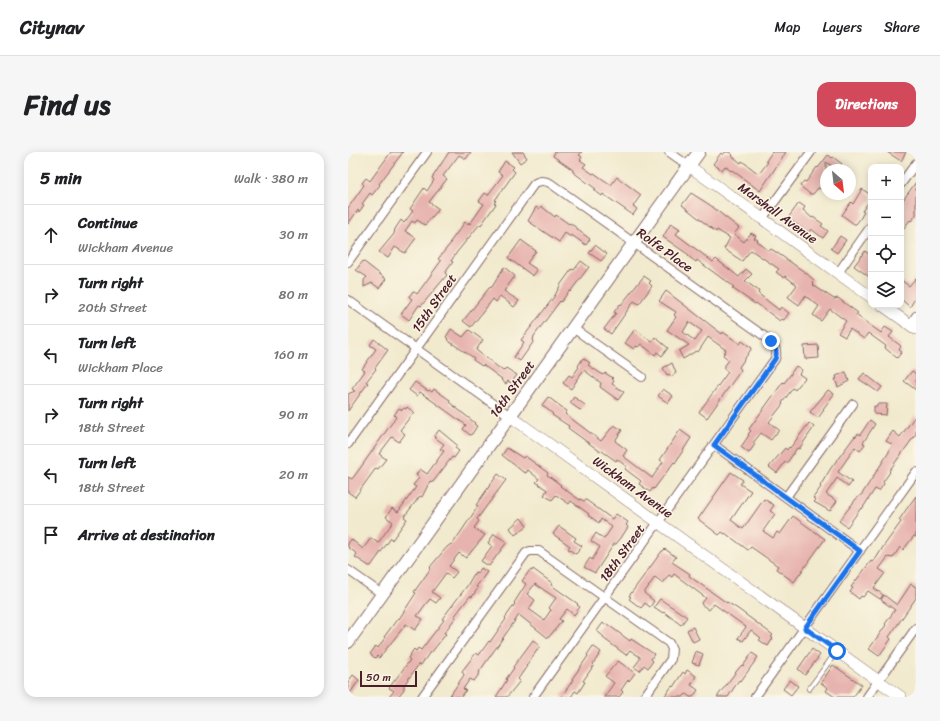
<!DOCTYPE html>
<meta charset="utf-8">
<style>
:root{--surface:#fff;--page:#f6f6f6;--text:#202124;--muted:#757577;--line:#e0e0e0;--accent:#d1495b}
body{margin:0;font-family:Sriracha,sans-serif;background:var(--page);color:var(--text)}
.controls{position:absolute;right:12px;top:12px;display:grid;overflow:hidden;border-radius:8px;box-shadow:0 2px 10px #0003}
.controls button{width:36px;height:36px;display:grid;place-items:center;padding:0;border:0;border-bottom:1px solid var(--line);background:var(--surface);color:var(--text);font:20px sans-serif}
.compass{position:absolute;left:472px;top:12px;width:36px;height:36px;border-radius:50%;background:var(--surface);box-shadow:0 2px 10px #0003;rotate:152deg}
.scale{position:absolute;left:12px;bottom:10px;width:57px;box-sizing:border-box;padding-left:4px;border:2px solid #4a1f2b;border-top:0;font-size:11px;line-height:14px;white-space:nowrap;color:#4a1f2b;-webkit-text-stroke:3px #fcf5e5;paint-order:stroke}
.stop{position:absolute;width:12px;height:12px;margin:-9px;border:3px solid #1a73e8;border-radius:50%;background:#fff}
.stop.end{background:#1a73e8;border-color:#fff;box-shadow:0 1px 4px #0008}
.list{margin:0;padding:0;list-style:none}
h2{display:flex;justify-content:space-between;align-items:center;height:52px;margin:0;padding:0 16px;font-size:17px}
h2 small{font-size:13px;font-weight:400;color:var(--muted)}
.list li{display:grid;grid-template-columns:26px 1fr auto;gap:12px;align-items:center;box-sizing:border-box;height:60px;padding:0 16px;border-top:1px solid var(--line)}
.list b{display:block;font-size:15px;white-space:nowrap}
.list p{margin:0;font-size:13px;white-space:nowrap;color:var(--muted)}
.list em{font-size:13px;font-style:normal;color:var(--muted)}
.icon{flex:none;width:22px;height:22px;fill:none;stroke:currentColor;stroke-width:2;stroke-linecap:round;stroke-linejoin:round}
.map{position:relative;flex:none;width:568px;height:545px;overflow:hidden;border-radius:12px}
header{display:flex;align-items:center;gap:24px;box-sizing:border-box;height:56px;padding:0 20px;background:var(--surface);border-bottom:1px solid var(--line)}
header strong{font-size:19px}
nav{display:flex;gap:22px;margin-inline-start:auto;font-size:14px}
.intro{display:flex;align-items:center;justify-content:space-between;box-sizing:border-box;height:96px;padding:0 24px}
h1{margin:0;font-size:28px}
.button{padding:10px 18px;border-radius:12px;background:var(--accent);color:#fff;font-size:14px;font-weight:700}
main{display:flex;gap:24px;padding:0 24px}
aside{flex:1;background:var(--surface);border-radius:12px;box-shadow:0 2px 10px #0003}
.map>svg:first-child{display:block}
</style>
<header>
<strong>Citynav</strong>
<nav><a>Map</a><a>Layers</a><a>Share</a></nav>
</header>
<div class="intro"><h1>Find us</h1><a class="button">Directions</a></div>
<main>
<aside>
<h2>5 min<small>Walk · 380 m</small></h2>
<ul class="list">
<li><svg class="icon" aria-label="ahead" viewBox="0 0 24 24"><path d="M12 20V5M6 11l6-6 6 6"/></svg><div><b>Continue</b><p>Wickham Avenue</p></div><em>30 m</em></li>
<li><svg class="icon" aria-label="right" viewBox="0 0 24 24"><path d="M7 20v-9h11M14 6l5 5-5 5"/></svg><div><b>Turn right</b><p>20th Street</p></div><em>80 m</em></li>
<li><svg class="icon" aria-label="left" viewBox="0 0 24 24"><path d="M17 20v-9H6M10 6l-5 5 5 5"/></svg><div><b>Turn left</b><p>Wickham Place</p></div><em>160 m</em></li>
<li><svg class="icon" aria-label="right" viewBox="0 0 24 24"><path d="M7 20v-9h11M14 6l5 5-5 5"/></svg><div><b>Turn right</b><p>18th Street</p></div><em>90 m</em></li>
<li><svg class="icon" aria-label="left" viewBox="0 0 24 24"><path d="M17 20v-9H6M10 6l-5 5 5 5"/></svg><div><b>Turn left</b><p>18th Street</p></div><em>20 m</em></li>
<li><svg class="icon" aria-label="arrive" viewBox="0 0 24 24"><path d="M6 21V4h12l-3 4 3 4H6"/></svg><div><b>Arrive at destination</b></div></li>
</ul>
</aside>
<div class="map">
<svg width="568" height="545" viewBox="0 0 568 545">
<rect width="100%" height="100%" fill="#fcf5e5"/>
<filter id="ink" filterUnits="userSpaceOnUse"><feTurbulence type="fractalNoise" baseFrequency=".025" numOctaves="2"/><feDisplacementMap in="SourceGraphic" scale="8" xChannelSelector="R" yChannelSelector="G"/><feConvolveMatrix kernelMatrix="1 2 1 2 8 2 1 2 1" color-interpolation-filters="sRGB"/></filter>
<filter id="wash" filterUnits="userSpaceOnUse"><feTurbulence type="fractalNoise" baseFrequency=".012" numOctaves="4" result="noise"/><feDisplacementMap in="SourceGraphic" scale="16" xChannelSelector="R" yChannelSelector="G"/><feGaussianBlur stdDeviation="0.9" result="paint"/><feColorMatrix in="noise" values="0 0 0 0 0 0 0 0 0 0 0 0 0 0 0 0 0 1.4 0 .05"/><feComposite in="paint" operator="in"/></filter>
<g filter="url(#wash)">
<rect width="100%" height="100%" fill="#f1eace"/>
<g id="blocks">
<!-- building -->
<path fill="#e7b3ae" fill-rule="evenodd" d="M43,0h12l-24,32 1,1 -8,10 -2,-2 -8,11 2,1 -5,7 -1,-2 -10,14v-16l16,-23 -2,-2 4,-5 4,3z
M101,0h22l-5,7 -7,-4 -16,21 4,3 -18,23 10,7 -14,16 -8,-5 -2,3 -3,-2 -7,10 11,7 -11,15 -10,-6 -7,11 -9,-6 15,-18 1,-5 6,-9 3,3 9,-12 -3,-2 14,-21 3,3 7,-11 -2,-2z
M164,0h11l4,6 -7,5z
M207,0h27l-3,3 3,2 -2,3 6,4 -3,3 10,7 1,-1 17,12 6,-8 24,18 -8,11 4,3 -4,6 -30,-21 -1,2 -8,-6 2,-1 -23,-17v-2l-20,-14z
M377,0h4l4,3 -1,1 9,7 1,-2 17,13 9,-12 -2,-1 6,-9h14l-26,39 -28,-21 -1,1 -6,-5 -3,4 -9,-6 8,-11 2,2z
M539,0h19l-5,9z
M480,3l4,3 1,-1 9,7 -5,6 -11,-8v19l-6,8 -2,-1 -5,6h-3l-10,-8 4,-5 2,1 11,-15 1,1z
M157,9l9,6 -2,2 3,3 -20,28 1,1 -2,2 2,1 -15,21 -1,-1 -23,28 -6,9 2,1 -8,11 2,2 -5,6 -21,25 -2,-1 -10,15 -8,-6 11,-15 -3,-2 4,-6 4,3 24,-33 -3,-2 13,-16 -1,-1 15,-20 3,2 1,-2 1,2 14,-20 -5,-3 6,-8 3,2 15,-20 -5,-3z
M568,30v33l-5,6 -1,-1 -9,12v-29z
M514,37l9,6v4l-9,12 2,1 -4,7 -4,5h-2l-12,-9 9,-13 2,2z
M343,41l19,12 29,23 -5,6 10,8 7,-9 5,3 -2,2 4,2 -1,1 12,10 2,-2 5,3 30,21 8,7 -2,2 2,2 -1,1 21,14 4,-1 20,15 -2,2 25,18 4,-6 8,5 -4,5 12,9 -2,4 3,2 -5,6 -12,-10 1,-2 -18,-13 -4,6 -14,-10 -5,8 -7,-4 8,-12 -16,-12 -9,12 -8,-6 6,-9 -14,-10 -6,9 -11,-8 9,-12 -12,-9 -1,2 -8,-6 3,-3 -28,-19 -9,11 -18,-12 6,-11 -13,-8 -1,2 -34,-27z
M451,51l6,4 -2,3 9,8 1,-1 10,7 -2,2 7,5 -5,7 -12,-9 -3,4 -20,-15z
M193,54l14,11 1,-2 13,9 1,-1 8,6v1l12,9 -4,6 -13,-9 -2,-1v2l-6,-4 -6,9 -31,-21 8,-14 3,2z
M323,71l9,6 -4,5 37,28 3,-3 23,18 7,-8 6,5 -7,7 14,10 -1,2 2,2 19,15 2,-3 8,6 -5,7 -3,-1 -1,2 -24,-18 -1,1 -23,-16 2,-1 -10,-8v1l-27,-20 -1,2 -8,-6 1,-1 -26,-18z
M492,84l6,4 -9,13 -6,-4z
M173,88l15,11 -9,12 10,7 -4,6 -25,-18z
M247,93l12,9 -6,7 -12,-8z
M517,99l6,5v22l-17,-12z
M15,109l23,18 -7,9 -7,-5 -8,4v-7l3,-3 -11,-7z
M233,109l8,6 -4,5 -15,20 -1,-1 -8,11 -1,-1 -26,35 -1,4 1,1 -14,20 -6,-4 10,-15 -3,-2 33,-43 7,-13 11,-15 2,1z
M156,115l11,9 -11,15 15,10 -5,6 -14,-11 -4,6 -3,-3 -22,28 -8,-6 26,-33 3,-1z
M296,124l7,5 -2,2 3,3 -13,18 -5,-3 -23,33 -7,-5 12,-16 -2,-1 6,-8 1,1z
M568,126v19l-6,10 -9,-8v-19l8,6z
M318,139l56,43 1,-2 17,12 2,-3 10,7 -13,19 2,3 -34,48 -8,-6 29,-40 -5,-4 6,-8 -6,-5 3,-5 -18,-13 -10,15 -2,-1 -13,8 -4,-8 10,-6 -22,-15 9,-13 -2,-2 2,-3 -17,-11zM341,170l13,9 -7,10 -12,-9z
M103,177l12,8 6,-7 14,10 -7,10 27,21 3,-3 11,7 -6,8 -3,-2 -2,3 -5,-4 1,-1 -19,-14 -1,1 -9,-6 1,-2 -27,-18 1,-1 -2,-2z
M287,177l17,13 3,-5 13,11 -6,8 -5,-4 -2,3 -14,-11 -3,3 -2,-1 -2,3 -9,-6z
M26,187l14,11 -13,18 1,1 -10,13 2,1 -20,28v-17l7,-3 -3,-2 13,-18 -3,-2 14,-20 -6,-4z
M470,193l1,13 -14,1 -1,-13z
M235,206l7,5 -2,2 15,10 2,-2 8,5 -1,1 2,2 -2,3 12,8 -6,8 -18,-13 1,-4 -17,-13 -8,10h1l-6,9 -8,-6 6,-8 3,2 7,-10 -1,-1z
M324,211l4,10 -5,4 -2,-3 -2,1 -4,-7z
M448,214l6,4 -3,4 6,4 -10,12 -2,-2 -11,15 1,1 -14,18 10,8 -8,10 -10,-7 -8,10 2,1 -6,9 -8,-6 8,-12 -1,-1 3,-3 -2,-2 34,-47 1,1 7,-9v-1z
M564,219l4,3v16l-12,-9z
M498,220l3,9 -11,6 -3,-8h2l-1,-3z
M516,221l18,14 -4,5 -19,-13z
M67,230l13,9 1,-1 3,2 2,-3 16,11 -1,2 26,21 -1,1 3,2 -5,8 -2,1 -7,-6 3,-4 -46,-33 -3,4 -8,-6z
M315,237l10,7 -5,7 -10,-7z
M480,238l6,4 -11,15 1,1 -6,8 -8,-6z
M200,245l19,14 -2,3 36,27 13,-16 8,5 -7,11 12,9 -4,6 29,22 11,-16 -3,-2 20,-30 11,8 -16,25 -1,-1 -20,27 -1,-1 -3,4 -11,-8 2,-3 -16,-12 2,-2 -10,-8 -1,2 -14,-10 -1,1 -33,-24 1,-2 -17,-11 1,-1 -11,-9z
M226,245l11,8 -5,5 -10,-7z
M529,252h10l-1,11 -12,-1v-8l3,1z
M59,255l7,5 -14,18 5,4 -6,8 -7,-5 -13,17 7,5 -8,10 -2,-1 -21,29 -7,-5v-15l4,2 9,-12 35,-50 -2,-2 5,-7 3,2 2,-2 2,1z
M568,263v19l-27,37 1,1 -7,10 1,2 -5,7 -4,-2 -13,20 -1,-1 -14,19 -8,-6 17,-22 6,-5 27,-42v-1l4,-6 -7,-4 7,-10 7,6z
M522,268l5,4 -12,19 2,1 -5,7 -5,-4 -17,25 14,10 -4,5 -11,-9 -11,16 11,7 -7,10 -16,-9 2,-2 -3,-2 8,-11 -1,-1 11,-18 24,-32 1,1 2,-4 2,2z
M461,271l5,4 -15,22 -2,-1 -10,15 -2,-1 -8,11 -8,-6 16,-19 2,2 2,-3 1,1z
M91,278l18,15 -2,3 4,3 -5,7 -2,-1 -19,25 -3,-1 -8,16 -2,-1 -16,21 3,2 -15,21 -1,-2 -20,28h-2l-14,-9 2,-3 -9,-7v-3l3,-5 12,10 8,-11 7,5 15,-21 -7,-5 6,-9 6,4 18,-25 -3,-2 6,-7 -3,-3 4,-6 7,5 17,-23 -4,-2 4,-5 -10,-7z
M159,296l16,10 2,-2 23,17 -1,2 14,10 -1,1 20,14v-1l4,2 2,-1 26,19 4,-5 12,8 -2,3 2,2 -7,11 -5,6h-2l-19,29 -11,-6 6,-9 2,2 8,-13 -9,-6 5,-8 8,6 8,-12 -11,-8 -2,4 -11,-8 1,-1 -18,-13 -2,3 -13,-9 -4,5 -8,-5 3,-5 -11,-8 3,-3 -11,-9 -2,3 -3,-1 -21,-17z
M383,320l12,8 -3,4 11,7 -20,29 12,9 21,-30 10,6 -4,6 5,3 -12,17 10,7 4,-6 3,2 13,-18 32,23 -31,43 -18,-13 2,-3 -27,-19 -3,3 -23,-17v1l-3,-2 -3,3 -21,-16z
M150,322l8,6 -29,39 2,2 -5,7 11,7 -19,23 -7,-5 -10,13 8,6 -5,6 -6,-5 -14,19 8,6 -4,5 -6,-4 -5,6 -8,11 6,3 -8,11 -9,-6 -27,34 -2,-2 -2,2 -5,-4 6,-8 2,2 7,-10 -1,-1 14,-19 1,1 17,-26 -2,-1 17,-24 -1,-1 17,-20 4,-3 1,1 23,-34 3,-5 -2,-1z
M568,344v41l-2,-1 -11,14 -3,-3 -7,11 -5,-1 -9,12 6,4 -11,15 9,7 -3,4 -12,-8 -5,6 -2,-1 -2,3 -9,-7 3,-4 -2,-1 20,-26 2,1 4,-5 6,-10 18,-25 -2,-2 9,-13z
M173,366l6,8 -12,9 -5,-7z
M211,374l17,12 -2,3 8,5 -6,8 -8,-5 2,-3 -17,-12z
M146,382l13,8 -18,24 -8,-5 11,-15 -4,-3z
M317,397l11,8 -4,5 18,12 -1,2 38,27v-1l11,7 35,26 -2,2 2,1 -5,8 -9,-6 2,-2 -10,-8 -8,11 -5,-3 8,-11 -32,-23 -5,6 -8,-6 5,-6 -32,-24 -2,3 -3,-2 -6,8 -8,-6 -11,16 10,8 -4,6 -5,-4 -4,5 -12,-9 2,-2 -2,-1 33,-45h1z
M133,416l6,4 -11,15 2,1 -6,9 -2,-1 -16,21h2l-12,16 2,1 -15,19 -1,-1 -9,13 -2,-1 -15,21v4l-6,8h-9l5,-6 -5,-3 21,-28 -2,-2 6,-9 2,2 2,-3 3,2 23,-30 -2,-1 25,-33 8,-14 3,1z
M185,417l19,14 -1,2 27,19 -1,1 3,2 -6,8 -7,-6 -8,10 3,2 -14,17 -29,-23 -40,57 1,1 -6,8 -4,-2 -7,10 3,1 -5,7h-12l15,-22 -2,-4 14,-18 3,2 10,-14 1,1 16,-23 -1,-1 10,-14 -1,-1 12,-19 -4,-3 8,-11 2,1zM187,432l21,14 -7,10 2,2 -7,10 -15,-11 6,-9 -8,-6z
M563,432l5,3v11l-27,39 2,2 -12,17 -10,-7 17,-24 -1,-1 10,-14 -14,-10 3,-5 13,10z
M312,447l27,18 -6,8 -17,-13 -1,1 -9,-6z
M255,471l2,2 2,-1 23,17 1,-2 23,15 -3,5 2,2 -5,7 -4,-3 -4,6 -6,-4 6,-8v-2l-10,-7 -4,5 -23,-17 1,-1 -7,-6z
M345,475l6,12 -6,3 -6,-12z
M185,488l7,6 -14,20h1l-9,13 2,2 -13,16h-11l11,-17 -1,-1 8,-11 -1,-1z
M245,494l8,6 -8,12 1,1 -11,16 2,1 -7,11 -3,-2 -4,6h-10l10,-14 2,-4h-1l16,-23 -1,-1z
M464,497l8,6 -15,20 -7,-6z
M348,499l7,3 -4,11 -7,-2z
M404,501l6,4 -17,24 -2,-1 -11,17h-11l22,-29 3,-3 1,1z
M270,509l17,12 -6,8 -1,-1 -7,10 2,2 -4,5h-15l10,-14 -9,-7z
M485,513l29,20 -9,12h-18l-9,-6 2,-3 -7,-5z
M339,518l9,6 -5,9 7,5 -5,7h-3l-4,-3 -3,3h-19l8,-11 1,1 10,-15 2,2z
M5,523l6,5 -11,16v-14z
M442,528l8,6 -7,9 -8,-6z"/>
</g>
</g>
<g filter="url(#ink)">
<use href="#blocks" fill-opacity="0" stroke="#846664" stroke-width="1"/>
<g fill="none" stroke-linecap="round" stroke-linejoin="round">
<defs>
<path id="service" d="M461,537l28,-38"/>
<path id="minor" d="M321,0l20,14
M553,32l15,-21
M414,67l49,-67
M0,110l79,-110
M490,121l33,-47
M0,148l162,116
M562,173l6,-9
M225,176l69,49
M0,292l186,-260c5,-4 10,-4 16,-1l221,158c5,6 7,11 4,18l-242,338
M366,293l146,106
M438,345l67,-93
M0,418l34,24
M74,545l104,-144 4,-2h9l130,92 3,6 -1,10 -27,38
M407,545l161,-225
M519,545l49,-69"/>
<path id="tertiary" d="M341,14l182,131
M534,153l34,24
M162,264l391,281"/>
<path id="secondary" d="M0,490l351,-490"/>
</defs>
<!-- service casing -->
<use href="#service" stroke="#846664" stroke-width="5.5"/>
<!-- minor casing -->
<use href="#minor" stroke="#846664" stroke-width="10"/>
<!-- tertiary casing -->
<use href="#tertiary" stroke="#846664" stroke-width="12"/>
<!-- secondary casing -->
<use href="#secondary" stroke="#846664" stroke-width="14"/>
<!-- service -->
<use href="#service" stroke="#fff" stroke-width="4"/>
<!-- minor -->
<use href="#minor" stroke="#fff" stroke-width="8"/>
<!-- tertiary -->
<use href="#tertiary" stroke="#fff" stroke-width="11"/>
<!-- secondary -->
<use href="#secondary" stroke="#fff" stroke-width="12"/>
</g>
</g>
<g fill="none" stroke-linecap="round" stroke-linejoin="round" filter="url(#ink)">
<!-- route -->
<path stroke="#1a73e8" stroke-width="5" d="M423,189c5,6 7,11 4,18l-61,86 146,106 -55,77 32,23"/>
</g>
<g text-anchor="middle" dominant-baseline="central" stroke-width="3" stroke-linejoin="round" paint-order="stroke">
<!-- street labels -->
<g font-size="13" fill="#4a1f2b" stroke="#fcf5e5">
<text transform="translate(430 61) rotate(36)">Marshall Avenue</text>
<text transform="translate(317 98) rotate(36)">Rolfe Place</text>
<text transform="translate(86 151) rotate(-55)">15th Street</text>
<text transform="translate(164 237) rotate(-54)">16th Street</text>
<text transform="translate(285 335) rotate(36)">Wickham Avenue</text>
<text transform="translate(274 401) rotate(-54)">18th Street</text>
</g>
</g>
</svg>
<div class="controls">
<button>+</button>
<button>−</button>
<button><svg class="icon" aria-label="locate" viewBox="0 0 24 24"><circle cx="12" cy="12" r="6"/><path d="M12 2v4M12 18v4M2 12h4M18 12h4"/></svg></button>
<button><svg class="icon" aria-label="layers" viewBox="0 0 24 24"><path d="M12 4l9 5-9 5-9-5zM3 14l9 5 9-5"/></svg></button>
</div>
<svg class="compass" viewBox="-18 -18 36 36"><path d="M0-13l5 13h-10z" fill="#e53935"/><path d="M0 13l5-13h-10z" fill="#757577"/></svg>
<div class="scale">50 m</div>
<div class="stop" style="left:489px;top:499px"></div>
<div class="stop end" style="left:423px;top:189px"></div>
</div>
</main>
